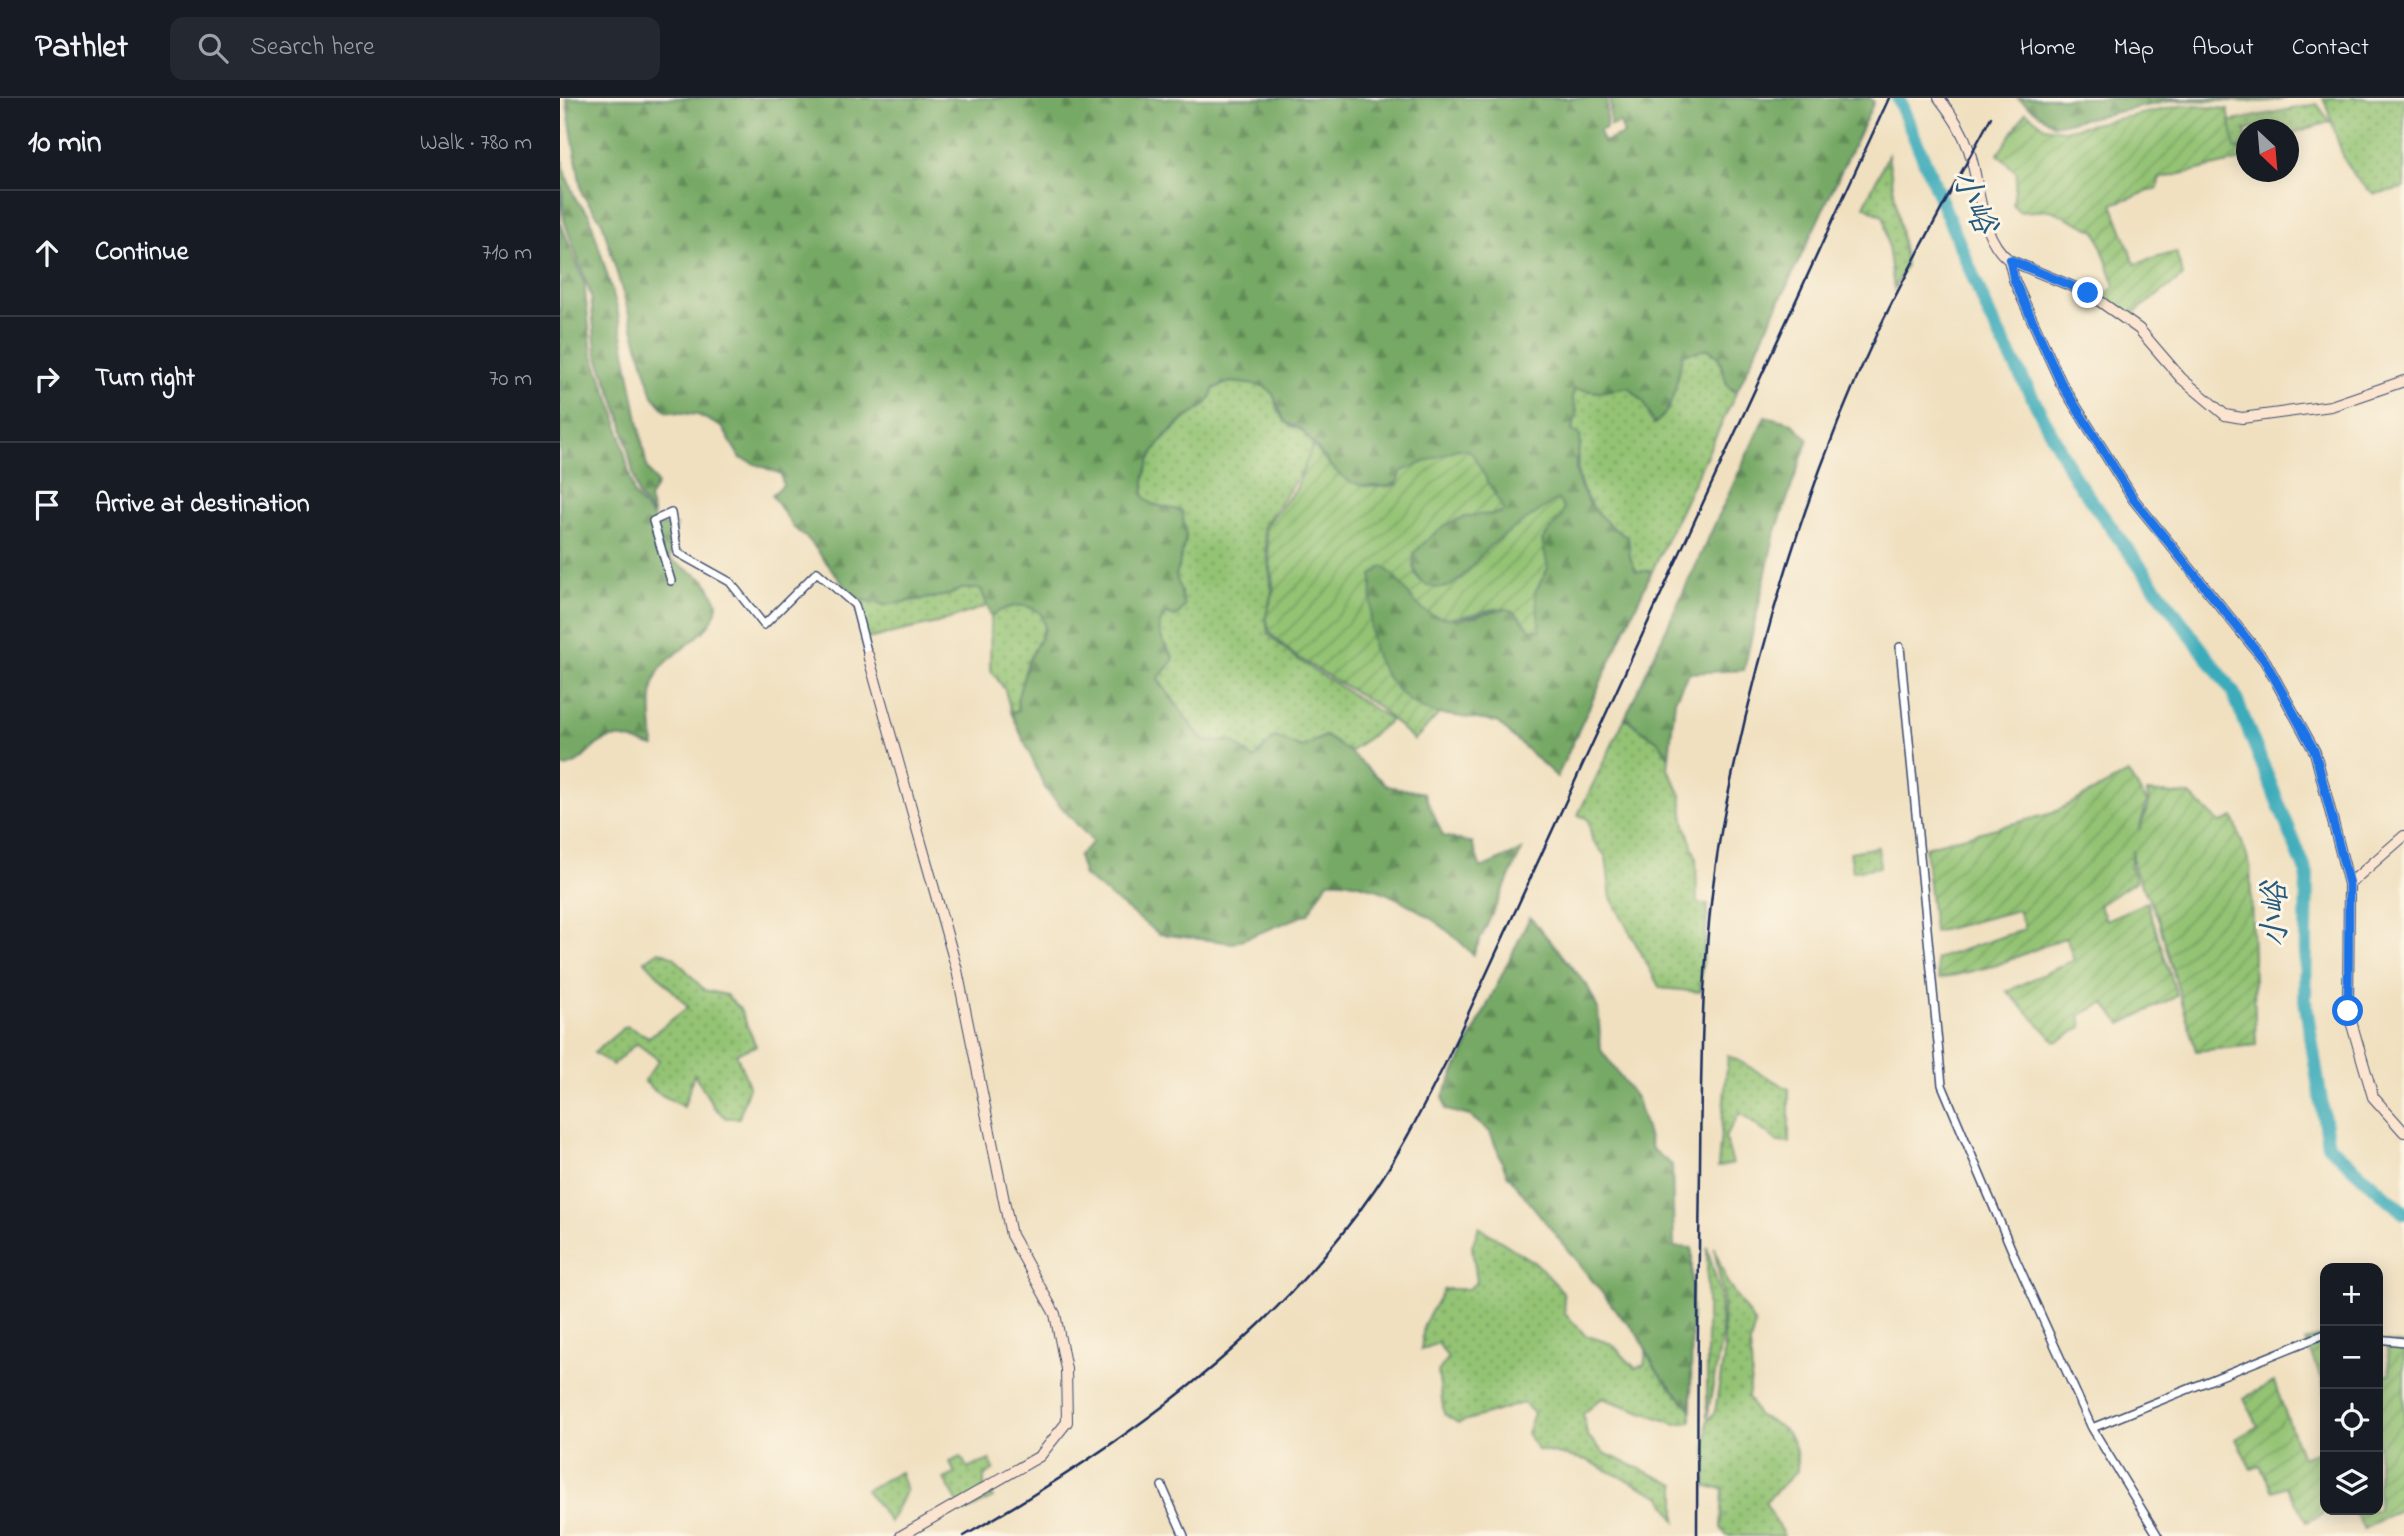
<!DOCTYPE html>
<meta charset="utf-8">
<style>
:root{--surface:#171b24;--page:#242831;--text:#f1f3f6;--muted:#9ea1a6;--line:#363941}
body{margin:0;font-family:"Indie Flower","LXGW WenKai TC",sans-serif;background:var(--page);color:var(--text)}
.controls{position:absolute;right:21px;bottom:21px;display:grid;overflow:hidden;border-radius:14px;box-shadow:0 4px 18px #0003}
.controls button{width:63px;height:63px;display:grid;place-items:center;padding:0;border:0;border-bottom:2px solid var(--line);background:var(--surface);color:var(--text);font:35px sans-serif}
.compass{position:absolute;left:1676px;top:21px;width:63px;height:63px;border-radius:50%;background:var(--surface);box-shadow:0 4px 18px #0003;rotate:154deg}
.stop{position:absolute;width:21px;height:21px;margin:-16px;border:5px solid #1a73e8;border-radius:50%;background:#fff}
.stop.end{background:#1a73e8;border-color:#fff;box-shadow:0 2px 7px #0008}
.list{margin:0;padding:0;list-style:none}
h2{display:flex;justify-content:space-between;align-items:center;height:91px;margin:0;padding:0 28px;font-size:30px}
h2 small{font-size:23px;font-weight:400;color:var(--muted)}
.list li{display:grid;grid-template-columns:46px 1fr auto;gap:21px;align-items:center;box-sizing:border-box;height:126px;padding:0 28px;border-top:2px solid var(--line)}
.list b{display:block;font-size:26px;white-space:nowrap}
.list em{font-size:23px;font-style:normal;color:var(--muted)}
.icon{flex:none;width:38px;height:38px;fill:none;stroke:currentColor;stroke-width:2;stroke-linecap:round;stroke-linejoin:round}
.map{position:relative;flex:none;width:1844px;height:1438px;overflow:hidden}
header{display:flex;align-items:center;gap:42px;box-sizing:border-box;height:98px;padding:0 35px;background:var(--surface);border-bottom:2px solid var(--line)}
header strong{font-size:33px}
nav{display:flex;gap:38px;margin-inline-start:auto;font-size:24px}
.search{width:490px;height:63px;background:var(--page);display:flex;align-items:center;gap:18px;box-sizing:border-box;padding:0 24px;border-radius:14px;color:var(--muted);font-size:26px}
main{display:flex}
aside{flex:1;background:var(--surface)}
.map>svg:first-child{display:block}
</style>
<header>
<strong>Pathlet</strong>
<div class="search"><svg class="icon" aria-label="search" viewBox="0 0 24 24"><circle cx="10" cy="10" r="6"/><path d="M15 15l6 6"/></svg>Search here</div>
<nav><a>Home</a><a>Map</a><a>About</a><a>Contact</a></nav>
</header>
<main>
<aside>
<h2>10 min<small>Walk · 780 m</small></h2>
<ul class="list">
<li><svg class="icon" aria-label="ahead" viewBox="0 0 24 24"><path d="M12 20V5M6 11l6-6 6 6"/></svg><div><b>Continue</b></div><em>710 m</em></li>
<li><svg class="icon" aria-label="right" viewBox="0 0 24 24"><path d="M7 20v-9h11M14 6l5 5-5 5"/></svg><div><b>Turn right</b></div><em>70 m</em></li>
<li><svg class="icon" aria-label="arrive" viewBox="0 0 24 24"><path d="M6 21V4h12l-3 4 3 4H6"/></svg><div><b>Arrive at destination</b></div></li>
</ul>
</aside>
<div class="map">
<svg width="1844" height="1438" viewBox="0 0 1844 1438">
<defs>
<pattern id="grass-dots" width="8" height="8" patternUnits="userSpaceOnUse" patternTransform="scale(1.75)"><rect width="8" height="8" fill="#93c373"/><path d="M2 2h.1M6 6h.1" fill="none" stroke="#779f62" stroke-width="1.8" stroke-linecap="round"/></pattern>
<pattern id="forest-firs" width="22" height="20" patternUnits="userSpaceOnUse" patternTransform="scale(1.75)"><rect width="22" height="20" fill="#76a965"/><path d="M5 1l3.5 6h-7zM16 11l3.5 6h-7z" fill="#608a56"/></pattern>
<pattern id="garden-furrows" width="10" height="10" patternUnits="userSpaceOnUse" patternTransform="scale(1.75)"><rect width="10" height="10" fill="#93c373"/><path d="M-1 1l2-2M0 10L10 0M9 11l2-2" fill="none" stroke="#779f62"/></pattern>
</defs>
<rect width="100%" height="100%" fill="#fcf5e5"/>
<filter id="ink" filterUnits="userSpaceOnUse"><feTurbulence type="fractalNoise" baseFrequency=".0143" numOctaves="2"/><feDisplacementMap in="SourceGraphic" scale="14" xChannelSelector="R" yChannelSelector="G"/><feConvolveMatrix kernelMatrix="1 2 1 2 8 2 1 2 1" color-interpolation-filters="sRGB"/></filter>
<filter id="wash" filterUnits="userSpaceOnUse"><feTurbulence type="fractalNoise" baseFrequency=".00686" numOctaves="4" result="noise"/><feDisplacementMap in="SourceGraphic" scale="28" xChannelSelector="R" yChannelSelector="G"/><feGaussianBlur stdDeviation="1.57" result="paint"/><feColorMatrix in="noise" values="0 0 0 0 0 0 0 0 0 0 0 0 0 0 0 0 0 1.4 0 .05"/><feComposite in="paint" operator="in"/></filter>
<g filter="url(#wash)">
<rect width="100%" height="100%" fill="#f0e0c0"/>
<!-- grass -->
<path fill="url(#grass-dots)" stroke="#577968" stroke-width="2" d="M1763,0h81v90l-29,6c-38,-23 -35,-59 -52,-96z
M1757,6l13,18 -41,12 -1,-4 -14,-1 -2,-3 -26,4v15l-11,5 -7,-28z
M1328,57l18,110 -12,24 -10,-72 -20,-11z
M1134,251h15l10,9 9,29 8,6 -84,178h-16l-6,-14 -2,-19c-34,-21 -60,-55 -47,-95l-9,-11 5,-20 -5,-15 3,-8 24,3 29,-5 16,15 9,21 30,-70z
M672,284l32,4 9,8 6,18 11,14 11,3 12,16 -5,18 -45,64 9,64 -6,25 2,18 26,23 97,63 -41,32 -25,-16 -23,12c-25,-2 -26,-19 -47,12l-23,-19 -23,1 -8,-4 -43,-59 16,-20 -15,-24 -1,-9 20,-40 -2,-10 10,-39 -42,-40c-4,-43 19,-56 45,-82 13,-14 24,-31 43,-33z
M401,491h20l7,17 -51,17 -70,16 -13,-41 31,7 64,-10z
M463,506l14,5 9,13 -29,78 1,11 -7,1 -6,-22 -15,-21 1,-53 12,-8z
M1065,620l35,25 9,15 -1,11 13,26 3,26 12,37 1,45 11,2 -8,87 -40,-4 -49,-90 -5,-41 -14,-18 -4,-20 -10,-4z
M1318,749l2,20 -27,4 -3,-19z
M99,853l15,6 30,33 22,5 14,14 16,37 -20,7 13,33 -10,32h-13l-12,-11 -20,-33 -10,33 -28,-15 -12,-11 15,-21 -23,-17 -23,22 -19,-12 32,-27 23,11 39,-30 -43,-46z
M1168,957l61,34v54l-11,-1 -38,-29 -15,24 8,27 -15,3z
M919,1129l59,38 25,27 2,22 20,21 27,9 23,24 9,-3 2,-12 15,23 30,33v13l-15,2 -74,-26 -19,16 4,21 17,18 72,32v36l-14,-24 -76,-37 -48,-10 -11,-17 7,-20 -11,-10 -65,20 -14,-9 -6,-42 10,-14 -10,-15 -17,7 3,-26 20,-35h24l9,-7 -5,-36z
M1147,1149l13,47 2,42 -15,82z
M1154,1149l13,35 28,42 -5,20 2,29 -4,24 10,19c29,10 41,23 39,55l-32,31 19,34h-57l-6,-8 2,-40 -17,-1 1,-65 8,-11 9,-55 -1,-60z
M401,1359l7,11 22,-8 4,9 -10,8v8l9,13 -29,15 -20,-34 11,-5 -5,-12z
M340,1374l6,18 -16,32 -24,-32z"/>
<!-- forest -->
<path fill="url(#forest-firs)" stroke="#486c62" stroke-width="2" d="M6,0h1041l-1,30 -7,3 4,11 21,-8 -4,-11 -10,3v-28h260l4,4 -137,289 -9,-4 -9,-29 -10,-9 -26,5c-7,22 -7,58 -30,70l-9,-22 -15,-15 -30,5 -24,-3 -3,8 5,15 -5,19 8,4c2,11 -4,18 -4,28 -1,31 27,60 52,75l2,19 6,14h16l-95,206 -60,-55 -70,-10 -16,-8 -27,-29 -9,-13 -5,-27 2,-60 11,-9 15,11 15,22 44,21 49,-12 9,4 16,18 4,-38 13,-24 -6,-28 19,-23 -112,70c-25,5 -37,-10 -36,-34 15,-15 30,-30 51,-36 14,-4 27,0 40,-6l-36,-61 -78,36h-32l-18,-9 -39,-48 -16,-7 -12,-28 -9,-8 -33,-4 -17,6c-6,20 -13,19 -29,31 -26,18 -44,45 -41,78l8,7 30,7 4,26 -10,39 9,30 -9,11 -10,-3c-15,16 -1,30 8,45l-16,20 4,7 39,52 8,4 23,-1 22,18 21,-22 27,11 23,-12 25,16 37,34 37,7 19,43 29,7 9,25 41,-18 -49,105c-32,-35 -96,-77 -145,-74l-20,33 -75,29 -74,-9 -75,-58 -6,-20 15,-14 -47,-52 -35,-78 7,-1 -1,-11 11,-39 17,-32 -3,-14c-16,-15 -34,-10 -51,1l-10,-27h-20l-12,6 -64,10 -31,-7 -45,-58 -15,-12 -22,-33 11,-10 -2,-11 -41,-16 -18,-31 -24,-12 -32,-4 -13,-15 -51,-174 -20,-28z
M1458,0h269l-20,4 -92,-2 -121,25z
M0,43l3,27 13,32 13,14 28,94 30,160 10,16 -8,15 5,17 -16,-21 -17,-77 -25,-66 -5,-56 -27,-76 -2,-35 -2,36 24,61 8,71 24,63 18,79 26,31 16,-1 -6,34 36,22 11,21c0,32 -42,45 -58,69 -12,19 -6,55 -5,76 -12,-3 -31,-12 -43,-9 -22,5 -27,30 -51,29z
M1205,318l27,7 16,16 -34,98 -30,133 -56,3 -13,27 -6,58 -9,-15 -35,-25z
M970,819l57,68 11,24 3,41 36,49 15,50 20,16 2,82 18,1 -1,161c-10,-12 -21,-22 -31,-34 -14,-19 -18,-43 -37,-56l-116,-145 -17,-42 -20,-16 -24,-6 -3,-14z"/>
<!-- garden -->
<path fill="url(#garden-furrows)" stroke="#577968" stroke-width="2" d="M1625,7l43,4 7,40h11v10l-87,20 -1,9 -46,16 23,60 41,-12 7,24 -52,39 -29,-17 13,-12 -19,-55 -45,-21 -32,2 -6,-8 4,-31 -19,-19 28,-42 19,15 18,3z
M753,347c26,33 40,48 84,40l5,-14 55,-22 11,1 5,5 31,56c-13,6 -26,2 -39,6 -22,6 -37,21 -51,36 -2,14 -1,25 13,32 29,14 44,-23 63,-39 21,-17 45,-31 67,-47l7,9 -3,9 -19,23 6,28 -13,24 5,38h-9c-5,-6 -11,-15 -18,-19 -20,-10 -53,15 -80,4 -21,-8 -31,-35 -50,-49l-11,9c0,49 -11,75 25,114 13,14 23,21 42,25l-25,26 -37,-34 -83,-51 -24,-22 -4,-17 8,-25 -9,-65 31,-37z
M1568,675l19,29 -8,28 10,-25 -2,-13 43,3 30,28 13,-6 17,48 6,180 -60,6 -39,-136 -24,-47v-18l-3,17 6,14 -37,24 7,15 41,-18 30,94 -56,28 -17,-21 -24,12 2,12 -26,15 -49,-51 67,-31 -8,-23 -69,28 -58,14 -3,-20 89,-30 -7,-19 -84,22 -9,-85 128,-34z
M1765,1237v59l-3,-15 -17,-38z
M1826,1244l18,2v163l-40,22 -11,-19h25v-133l12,-3z
M1714,1284l28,76 23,-8v60h5l-23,12 -21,-36 -13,5 -13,-25 -9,3 -15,-30 22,-13 -14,-28z"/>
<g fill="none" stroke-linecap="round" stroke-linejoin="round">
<!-- river -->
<path stroke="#3cacba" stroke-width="14" d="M1338,0l93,221 85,161 157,212 74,182 -2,126 23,145 76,68"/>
</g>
</g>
<g filter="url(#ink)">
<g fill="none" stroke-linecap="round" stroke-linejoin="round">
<defs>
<path id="street" d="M111,483l-18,-60 18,-8 7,40 52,29 34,43 53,-53 38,33 13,50
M1340,549l42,438 74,175 76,168 66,108
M1818,1241l26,3
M1532,1330l233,-94
M602,1388l22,50"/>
<path id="secondary" d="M1379,0c12,15 24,34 30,52 12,35 9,86 40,110l5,20 47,103 73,117 131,161 50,91 34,132 -1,127 25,86 31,35
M1449,162l79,33 51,36 42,49 44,37 17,3 89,-12 73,-25
M308,557l89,315 54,265 44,79 11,55 1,53 -27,34 -139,80
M1789,786l55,-48"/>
</defs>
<!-- street casing -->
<use href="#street" stroke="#3b4a6d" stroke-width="10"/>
<!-- secondary casing -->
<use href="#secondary" stroke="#3b4a6d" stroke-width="12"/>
<!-- street -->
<use href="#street" stroke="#fff" stroke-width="7"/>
<!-- secondary -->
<use href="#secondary" stroke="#fce5d0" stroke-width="10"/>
<!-- rail -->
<path stroke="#1b2f5e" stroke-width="2.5" d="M404,1438c157,-90 307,-195 411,-347 27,-39 48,-82 70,-125l444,-966
M1137,1438c0,-123 1,-247 3,-370 1,-121 2,-243 26,-361 33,-161 81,-323 151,-472 35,-73 76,-144 114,-216"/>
</g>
</g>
<g fill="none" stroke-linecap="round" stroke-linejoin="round" filter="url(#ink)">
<!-- route -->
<path stroke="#1a73e8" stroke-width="9" d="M1528,195l-78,-33 4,20 47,103 73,117 131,161 50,91 34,132 -1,127"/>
</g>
<g text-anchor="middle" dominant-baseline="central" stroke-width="6" stroke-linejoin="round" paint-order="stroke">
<!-- water labels -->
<g font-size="33" font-style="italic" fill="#275b7e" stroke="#fcf5e5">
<text transform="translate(1412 104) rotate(67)">小峪</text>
<text transform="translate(1717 817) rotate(-91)">小峪</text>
</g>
</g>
</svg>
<div class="controls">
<button>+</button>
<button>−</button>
<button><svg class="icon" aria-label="locate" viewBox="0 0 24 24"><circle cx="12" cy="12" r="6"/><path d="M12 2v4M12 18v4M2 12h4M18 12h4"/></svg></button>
<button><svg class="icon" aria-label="layers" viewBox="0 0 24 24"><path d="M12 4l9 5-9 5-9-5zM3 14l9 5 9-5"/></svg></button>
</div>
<svg class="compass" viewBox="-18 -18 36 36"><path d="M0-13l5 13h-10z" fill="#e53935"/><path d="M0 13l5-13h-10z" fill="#9ea1a6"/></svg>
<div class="stop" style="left:1788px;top:913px"></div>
<div class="stop end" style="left:1528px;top:195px"></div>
</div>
</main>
